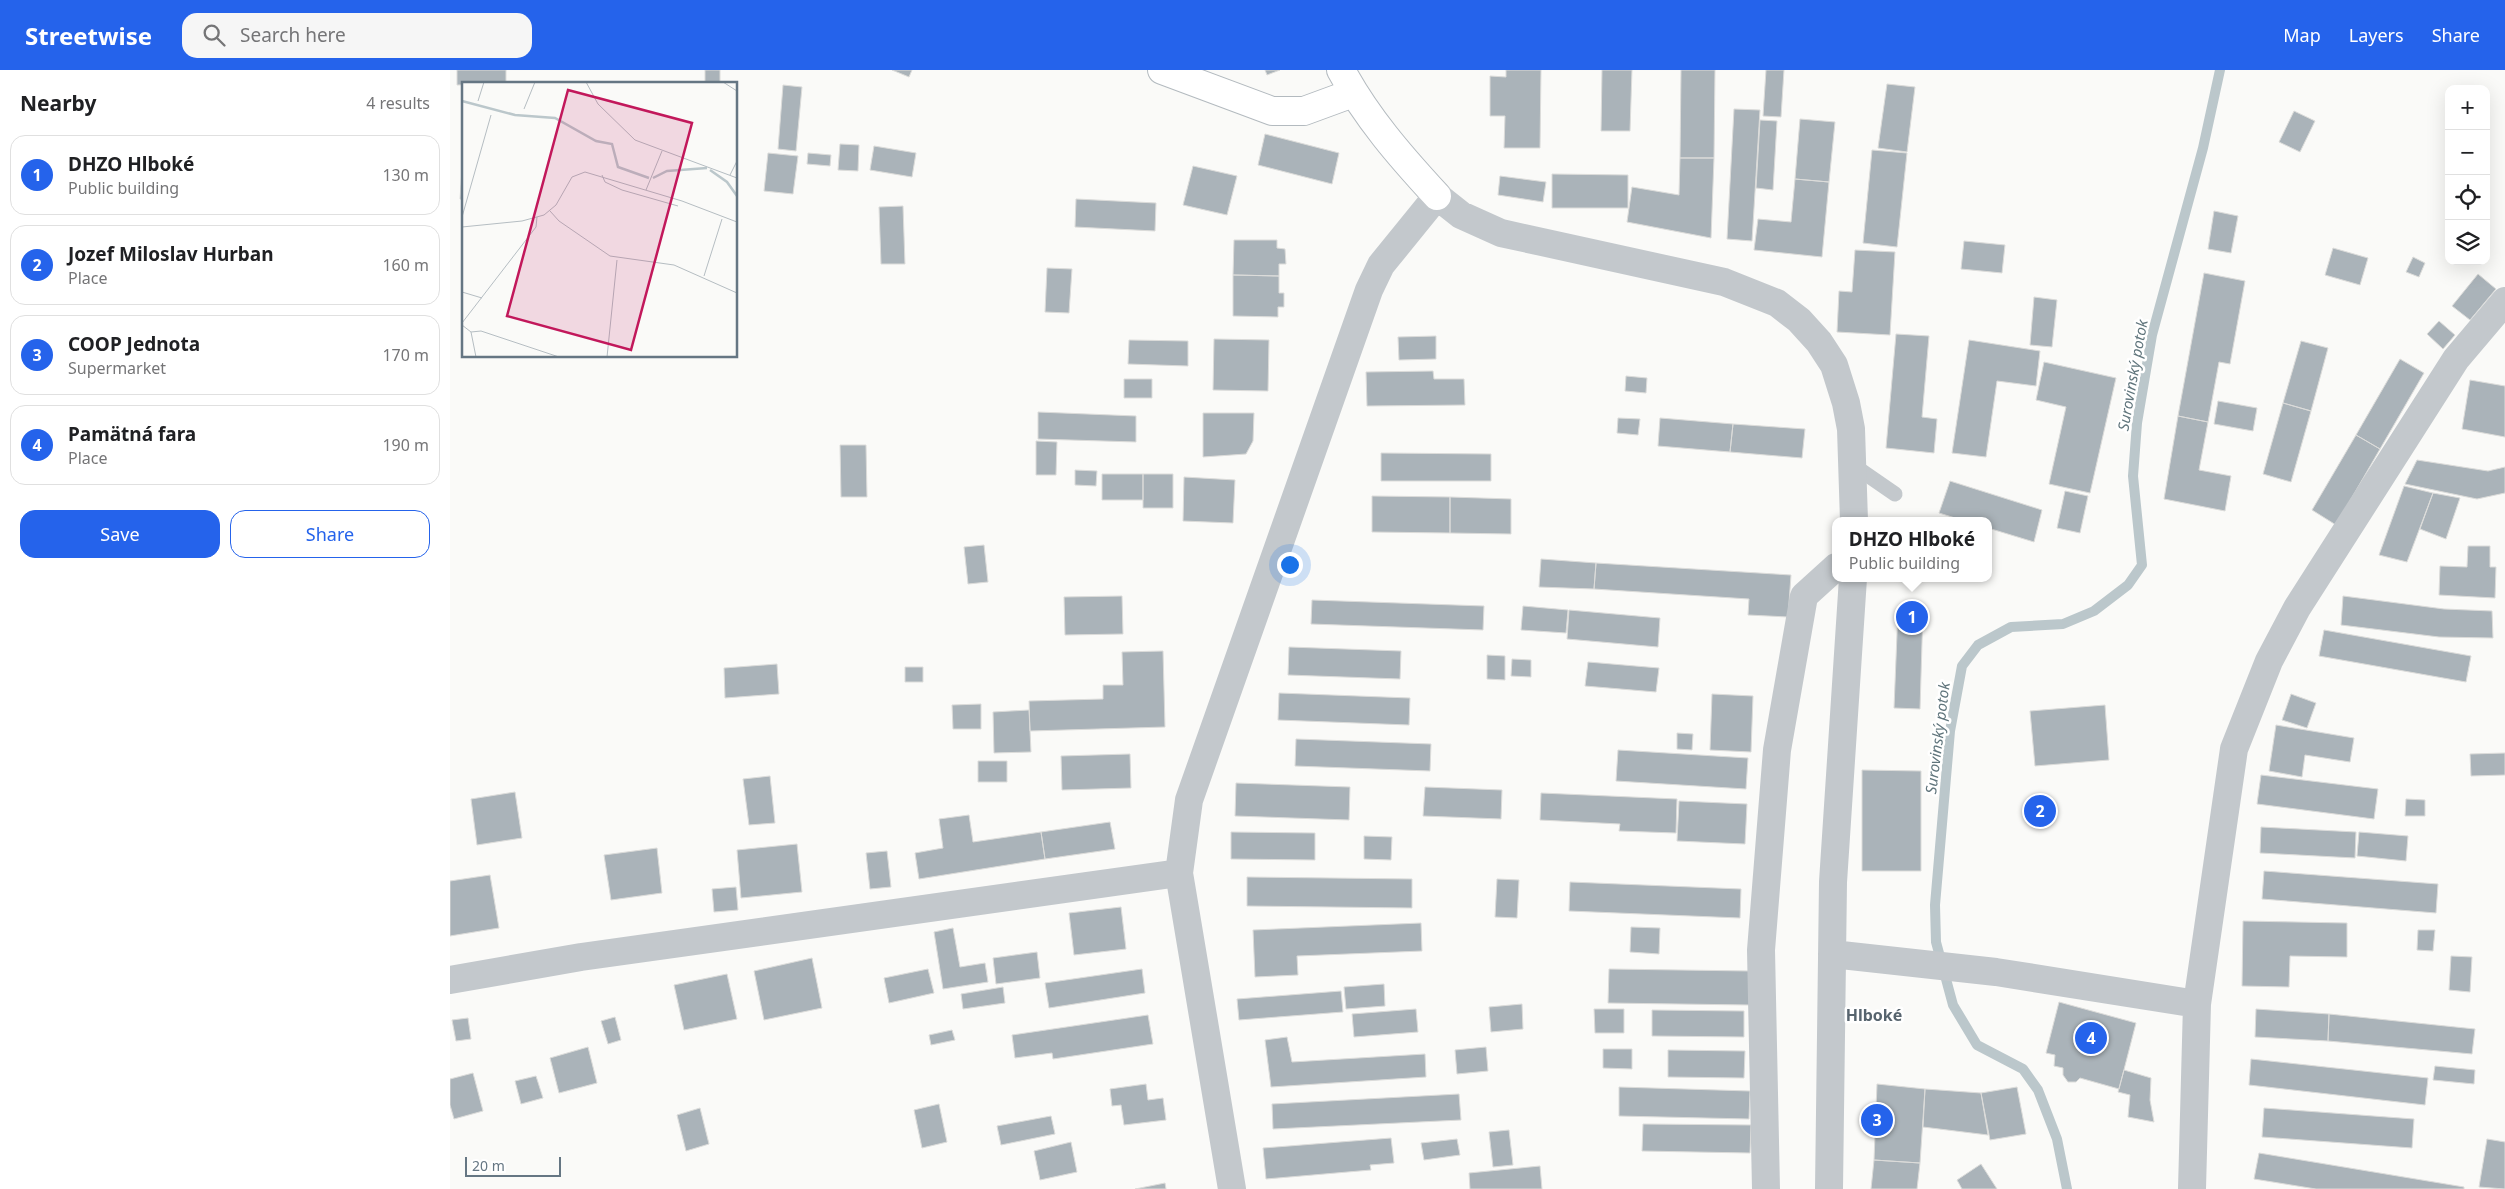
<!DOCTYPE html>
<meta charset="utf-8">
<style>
:root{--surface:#fff;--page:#f6f6f6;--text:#202124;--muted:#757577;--line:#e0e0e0;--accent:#2563eb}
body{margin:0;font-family:"Noto Sans",sans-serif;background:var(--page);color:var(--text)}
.controls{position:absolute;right:15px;top:15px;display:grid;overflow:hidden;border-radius:10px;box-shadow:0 5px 20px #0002}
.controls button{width:45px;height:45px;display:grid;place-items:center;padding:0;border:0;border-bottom:1px solid var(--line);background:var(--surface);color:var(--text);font:25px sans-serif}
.scale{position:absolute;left:15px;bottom:12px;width:96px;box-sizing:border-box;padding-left:5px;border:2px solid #657683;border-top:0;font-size:14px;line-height:18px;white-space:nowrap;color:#657683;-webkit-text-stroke:4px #fff;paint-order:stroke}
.you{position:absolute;left:839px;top:494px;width:18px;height:18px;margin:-12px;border:4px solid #fff;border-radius:50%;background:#1a73e8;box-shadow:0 0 0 8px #1a73e833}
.badge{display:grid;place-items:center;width:32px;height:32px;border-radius:50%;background:var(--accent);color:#fff;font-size:16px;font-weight:700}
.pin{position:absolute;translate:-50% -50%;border:2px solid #fff;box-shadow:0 1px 5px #0006}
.popup{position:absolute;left:1382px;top:447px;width:160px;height:65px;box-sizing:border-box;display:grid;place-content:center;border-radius:10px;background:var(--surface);filter:drop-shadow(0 1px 4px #0005);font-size:16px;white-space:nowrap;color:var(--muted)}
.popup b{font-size:19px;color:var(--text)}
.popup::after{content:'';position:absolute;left:50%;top:100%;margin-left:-10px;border:10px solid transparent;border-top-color:var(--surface)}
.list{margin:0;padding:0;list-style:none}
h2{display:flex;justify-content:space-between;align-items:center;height:65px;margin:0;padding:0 20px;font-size:21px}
h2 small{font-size:16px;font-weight:400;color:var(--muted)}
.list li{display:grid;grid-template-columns:32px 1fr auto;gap:15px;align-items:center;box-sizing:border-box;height:80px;margin:0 10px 10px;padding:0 10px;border:1px solid var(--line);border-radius:15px}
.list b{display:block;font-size:19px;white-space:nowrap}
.list p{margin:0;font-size:16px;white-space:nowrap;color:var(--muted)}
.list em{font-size:16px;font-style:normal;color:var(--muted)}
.actions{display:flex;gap:10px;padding:15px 20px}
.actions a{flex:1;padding:11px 0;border:1px solid var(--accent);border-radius:15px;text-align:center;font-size:18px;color:var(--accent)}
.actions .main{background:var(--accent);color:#fff}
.icon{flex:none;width:28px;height:28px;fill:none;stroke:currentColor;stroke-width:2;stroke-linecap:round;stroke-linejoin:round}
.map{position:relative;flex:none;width:2055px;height:1119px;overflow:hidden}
header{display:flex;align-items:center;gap:30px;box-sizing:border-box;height:70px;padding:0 25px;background:var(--accent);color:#fff}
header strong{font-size:24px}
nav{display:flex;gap:28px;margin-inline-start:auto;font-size:18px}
.search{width:350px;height:45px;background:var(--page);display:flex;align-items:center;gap:12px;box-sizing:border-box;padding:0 18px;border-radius:15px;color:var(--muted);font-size:19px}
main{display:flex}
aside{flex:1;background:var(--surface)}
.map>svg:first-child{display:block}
</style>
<header>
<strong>Streetwise</strong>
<div class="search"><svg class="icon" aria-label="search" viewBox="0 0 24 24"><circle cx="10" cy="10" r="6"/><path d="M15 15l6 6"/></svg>Search here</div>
<nav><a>Map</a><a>Layers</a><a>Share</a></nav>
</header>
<main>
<aside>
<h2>Nearby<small>4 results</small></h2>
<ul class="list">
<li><span class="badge">1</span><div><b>DHZO Hlboké</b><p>Public building</p></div><em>130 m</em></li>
<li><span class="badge">2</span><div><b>Jozef Miloslav Hurban</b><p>Place</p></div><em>160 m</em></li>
<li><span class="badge">3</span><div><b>COOP Jednota</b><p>Supermarket</p></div><em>170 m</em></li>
<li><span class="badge">4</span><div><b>Pamätná fara</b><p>Place</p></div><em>190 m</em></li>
</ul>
<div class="actions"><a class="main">Save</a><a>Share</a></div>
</aside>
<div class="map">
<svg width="2055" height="1119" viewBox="0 0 2055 1119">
<rect width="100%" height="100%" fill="#fafaf8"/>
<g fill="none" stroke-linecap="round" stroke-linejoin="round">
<!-- stream -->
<path stroke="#bbc7cb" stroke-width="10" d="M1617,1119l-10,-50 -19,-49 -15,-21 -46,-24 -24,-40 -17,-63 -1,-37 15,-174 12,-65 16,-21 33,-18 52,-3 31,-13 34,-26 14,-20 -9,-89 4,-53 15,-88 51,-187 17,-78"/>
</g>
<!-- building -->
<path fill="#aab3b9" stroke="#dcdcda" d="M7,0h49v14l-49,1z
M255,0h15v14h-15z
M442,0h20l-3,7z
M815,0h15l-13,5z
M1056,0h35l-1,78h-36l1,-32h-15v-40l16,1z
M1152,0h30l-2,61h-29z
M1231,0h34l-1,88h-34z
M1316,0h18l-3,47 -18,-1z
M1437,14l28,3 -8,65 -29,-4z
M333,15l19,2 -6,64 -18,-2z
M1284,39l26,1 -8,131 -25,-2z
M1844,41l21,10 -15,31 -21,-10z
M1350,49l35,3 -6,60 -34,-3z
M1310,50l17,1 -4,69 -17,-2z
M815,64l74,19 -7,31 -74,-19z
M14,71v59l-4,-1z
M390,74l19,1 -1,26 -20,-1z
M424,76l42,7 -4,24 -42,-7z
M1422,80l35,3 -10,94 -34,-4z
M318,83l30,3 -5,38 -29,-3z
M358,83l23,2 -1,11 -23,-2z
M1230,88h34l-3,80 -84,-16 5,-35 47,8z
M743,96l44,10 -10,39 -44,-10z
M1102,104l76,1v33h-76z
M1050,106l46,6 -3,20 -45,-7z
M1345,109l34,3 -7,75 -68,-7 4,-31 33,3z
M626,129l80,4 -1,28 -80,-4z
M453,136l2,58h-24l-2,-57z
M1764,141l24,5 -7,37 -23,-4z
M784,170h43v8l8,1 1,15h-7v12l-46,-1z
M1514,171l41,4 -3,28 -41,-4z
M1883,178l35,10 -8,27 -35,-10z
M1405,180l40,2 -5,83 -53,-3 2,-41 13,1z
M1963,187l12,6 -6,14 -13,-5z
M597,198l25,1 -3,44 -24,-1z
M1754,203l41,8 -15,83 -11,-2 -11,60 -30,-6z
M2028,204l18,15 -26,31 -18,-14z
M783,205l46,1v17h5v14h-6v10l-45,-1z
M1584,227l23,3 -5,47 -22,-2z
M1989,251l16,14 -12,14 -16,-15z
M1446,264l33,2 -7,81 15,2 -3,34 -48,-5z
M986,266v23l-37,1 -1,-23z
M764,269l55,1 -1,51 -55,-1z
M679,270l59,1v25l-60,-2z
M1519,270l71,11 -4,35 -39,-5 -11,76 -34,-4z
M1851,271l27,7 -17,63 -28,-8z
M1950,289l24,14 -44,76 -24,-14z
M1594,292l72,16 -26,115 -41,-9 17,-77 -30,-7z
M983,301l1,8h30l1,26 -98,1 -1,-34z
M1176,306l21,2 -1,15 -21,-2z
M674,309h28v19h-28z
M2020,310l35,6v51l-43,-8z
M1768,331l39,7 -4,23 -39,-7z
M1833,333l28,8 -20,71 -28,-8z
M588,342l98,4v26l-98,-3z
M753,343h51l-1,28 -7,13 -43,3z
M1728,346l30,6 -9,48 32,6 -6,35 -61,-12z
M1168,348l22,1 -2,16 -21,-2z
M1210,348l73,6 -3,28 -72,-6z
M1283,354l72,5 -3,29 -72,-6z
M1906,365l24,14 -44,76 -24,-15z
M586,371l21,1 -1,33h-20z
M390,375h26l1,52h-26z
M931,383l110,1v27h-110z
M1967,390l71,11 17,-4v26l-28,6 -72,-15z
M625,400l22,1 -1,15 -21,-1z
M652,404h41v26h-41z
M693,404h30v34h-30z
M734,407l51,3 -2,43 -50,-2z
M1500,411l92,29 -8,32 -46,-14v-7h-23l-26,-8z
M1954,416l29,7 -26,69 -28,-7z
M1615,421l23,5 -8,37 -23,-5z
M1983,423l27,5 -14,41 -26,-10z
M922,426l78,1v36l-78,-1z
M1000,427l61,2v35l-61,-1z
M534,475l4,37 -20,2 -4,-37z
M2018,476h22v21h6l-1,31 -56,-3 1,-29 27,1z
M1091,489l55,4 -2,26 -55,-2z
M1146,493l195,12 -3,42 -40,-2 1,-16 -155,-10z
M672,526l1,38 -58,1 -1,-38z
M1893,526l101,13 48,2 1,27 -54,-1 -98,-12z
M862,530l172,6 -1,24 -172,-6z
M1073,536l45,4 -2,23 -45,-3z
M1448,539l25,1 -3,99 -26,-1z
M1119,540l91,8 -2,29 -91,-8z
M1874,560l147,26 -5,26 -147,-26z
M839,577l112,4 -1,28 -112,-4z
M713,581l2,76 -135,4 -1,-30 74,-2v-14h20l-1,-33z
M1037,585l18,1v24l-18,-1z
M1062,589l19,1v17l-20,-1z
M1138,592l71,6 -3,24 -71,-6z
M327,594l2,30 -54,4 -1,-30z
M455,597h18v15h-18z
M829,623l131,5 -1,27 -131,-5z
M1262,624l41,2 -2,56 -41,-2z
M1841,624l25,9 -9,25 -25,-8z
M531,634v25h-28l-1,-24z
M1655,635l4,55 -74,6 -5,-55z
M579,640l2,42 -37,1 -1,-41z
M1826,655l78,13 -4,24 -45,-7 -3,22 -33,-6z
M1227,663l16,1 -1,16 -15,-1z
M846,669l135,5 -1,27 -135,-5z
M1168,680l130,8 -2,31 -130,-8z
M2055,683v22l-34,1 -1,-22z
M680,684l1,34 -69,2 -1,-34z
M528,691h29v21h-29z
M1412,700l59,1v100h-59z
M1811,705l117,14 -4,30 -117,-15z
M320,706l5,47 -26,2 -6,-46z
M786,713l114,4 -1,33 -114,-4z
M975,717l77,3 -1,29 -78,-3z
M65,722l7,46 -45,7 -6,-46z
M1091,723l136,6 -1,34 -57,-2 1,-7 -80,-4z
M1956,729l19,1v16h-20z
M1229,731l68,3 -2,40 -68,-3z
M519,745l4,27 68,-10 4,27 -126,20 -4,-26 28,-5 -4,-29z
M660,752l5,27 -70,10 -4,-27z
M1811,757l95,5 -1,26 -95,-5z
M781,762l84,1v27l-84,-1z
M1909,762l49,4 -2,25 -49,-5z
M914,766l28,1 -1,23 -27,-1z
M347,774l5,48 -61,6 -4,-48z
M207,778l5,45 -51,7 -7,-45z
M437,781l4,36 -21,2 -4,-36z
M1814,801l174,13 -2,29 -174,-14z
M40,805l9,53 -49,8v-55z
M797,807l165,2v29l-165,-2z
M1047,809l22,1 -2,38 -22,-1z
M1120,812l171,7 -1,29 -171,-7z
M286,817l2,23 -24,2 -2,-23z
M671,837l5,42 -52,6 -5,-42z
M1793,851l104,2v34l-57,-1 -1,31 -47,-1z
M971,853l1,28 -125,5 1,19 -43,2 -2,-47z
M1181,857l29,1 -1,26 -29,-2z
M503,858l7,39 25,-4 3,19 -45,7 -9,-57z
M1968,860h17l-2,21 -16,-1z
M587,882l3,26 -44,6 -3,-26z
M2001,886l21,1 -2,35 -21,-2z
M362,888l10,50 -58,12 -10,-49z
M478,899l6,24 -45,10 -5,-25z
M692,899l3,24 -96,15 -4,-25z
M1159,899l141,2v34l-142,-2z
M277,904l10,45 -53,11 -10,-45z
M934,914l1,22 -39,3 -2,-22z
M553,917l2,16 -42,6 -2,-15z
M891,921l2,21 -104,8 -2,-21z
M1609,932l77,21 -17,66 -39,-11 -4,4h-8l-5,-7v-7l-9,-2 1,-11 -9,-2z
M1072,934l1,25 -32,3 -2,-25z
M966,939l2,23 -64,5 -2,-23z
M1144,939h30v24h-29z
M1806,939l73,5 -1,27 -73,-4z
M1202,940l92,1v26l-92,-1z
M1879,944l146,15 -3,25 -144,-13z
M698,945l5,29 -100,15 -1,-6 -37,5 -3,-23z
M165,947l6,23 -13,4 -7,-23z
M18,948l3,21 -15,2 -4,-21z
M502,960l3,10 -24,5 -2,-10z
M837,967l5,25 133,-8 1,23 -155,10 -6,-47z
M138,977l9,36 -38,10 -9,-35z
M1036,977l2,24 -31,3 -2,-24z
M1153,979h29v20l-29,-1z
M1218,980l77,1 -1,27 -76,-1z
M1801,989l177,19 -3,27 -176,-20z
M1985,996l40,4 -1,14 -41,-4z
M1674,1000l27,8 -1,22 4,22 -26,-5 2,-22 -12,-3z
M23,1003l10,38 -29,8 -4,-14v-26z
M86,1006l7,22 -22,6 -6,-23z
M696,1014l2,16 15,-2 3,22 -42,5 -3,-20 -9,1 -2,-17z
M1427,1014l48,5 -5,74 -46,-3z
M1169,1017l131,4 -1,28 -130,-3z
M1567,1017l9,47 -36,6 -9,-47z
M1475,1019l56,4 7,42 -65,-8z
M1009,1024l2,26 -188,9 -1,-25z
M489,1034l8,38 -25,6 -8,-38z
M250,1038l9,36 -23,7 -9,-36z
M1814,1038l150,11 -2,29 -150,-11z
M601,1046l4,18 -54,11 -4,-19z
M1193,1054l108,1 -1,28 -108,-2z
M1059,1060l4,35 -20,2 -4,-35z
M941,1068l3,25 -24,2 1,5 -105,9 -3,-31z
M1007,1069l3,16 -36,5 -3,-17z
M2037,1069l18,3v47l-26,-2z
M621,1072l6,30 -37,8 -6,-29z
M1809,1083l205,34v2h-148l-62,-10z
M1424,1090l46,3 -3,26h-46z
M1531,1094l16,25h-35l-5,-9z
M1090,1096l2,23h-72l-1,-16z
M715,1113l1,6h-31z"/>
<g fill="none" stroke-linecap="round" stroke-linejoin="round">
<defs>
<path id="secondary" d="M712,0l110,41h32l49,-18
M891,0c25,47 60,87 96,126"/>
</defs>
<!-- secondary casing -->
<use href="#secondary" stroke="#b3babf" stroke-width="30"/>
<!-- lane -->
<path stroke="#c3c8cc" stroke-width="15" d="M1403,395l42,29"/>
<!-- street -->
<path stroke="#c3c8cc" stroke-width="28" d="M1382,884l164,18 201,32
M0,910l131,-23 598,-84
M782,1119l-53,-316 10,-73 180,-510 12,-25 56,-69 24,19 40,18 223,49 53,21 22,17 20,22 15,23 12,38 5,26 3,92
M1316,1119l-5,-239 16,-200 27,-154 32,-29
M1379,1119l4,-307 20,-304
M1742,1119l5,-185 37,-255 35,-88 28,-53 159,-249 49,-58"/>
<!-- secondary -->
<use href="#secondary" stroke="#fff" stroke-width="28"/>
</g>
<g text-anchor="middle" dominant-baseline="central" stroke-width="5" stroke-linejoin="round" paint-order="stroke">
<!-- water labels -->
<g font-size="15" font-style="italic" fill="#60757c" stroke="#fff">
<text transform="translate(1682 305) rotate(-80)">Surovinský potok</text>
<text transform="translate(1487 668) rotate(-83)">Surovinský potok</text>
</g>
<!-- quarter labels -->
<g font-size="16" font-weight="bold" fill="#57646e" stroke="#fff">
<text x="1424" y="945">Hlboké</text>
</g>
</g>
<!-- overview -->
<g transform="translate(12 12)">
<rect width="275" height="275" fill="#fafaf8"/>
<path fill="none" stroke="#bbc7cb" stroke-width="2.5" d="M0,19l53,14 40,3 41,23 16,3 6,23 31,11M248,88l17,12 10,14M191,96l14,-7 40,-3"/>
<path fill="none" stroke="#b5bdc2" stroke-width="1" d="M124,0l12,22 37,36 102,38M261,0l14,9M16,19l6,-19M62,27l11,-27M140,93l3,7 17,8 56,16M268,93l7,-14M184,108l16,-39M88,129l9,10 51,35 64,9 63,28M0,135l29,-102M0,145l60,-6 22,-6 12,-10 16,-28 13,-5 97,29 55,21M242,194l18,-57M0,210l20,6M0,241l74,-96 1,-10M0,243l9,7 5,25M9,250l10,-1 78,26M145,275l10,-97"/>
<path fill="#c2185b" fill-opacity="0.15" stroke="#c2185b" stroke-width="2.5" d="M106,8l124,33 -61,227 -124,-34z"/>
<rect width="275" height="275" fill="none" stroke="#657683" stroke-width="2.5"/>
</g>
</svg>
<div class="controls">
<button>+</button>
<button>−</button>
<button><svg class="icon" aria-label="locate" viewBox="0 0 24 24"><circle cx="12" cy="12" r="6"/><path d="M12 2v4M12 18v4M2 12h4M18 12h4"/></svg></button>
<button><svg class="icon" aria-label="layers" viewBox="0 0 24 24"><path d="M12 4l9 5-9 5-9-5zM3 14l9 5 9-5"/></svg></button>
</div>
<div class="scale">20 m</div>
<div class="you"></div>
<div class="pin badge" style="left:1462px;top:547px">1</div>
<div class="popup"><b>DHZO Hlboké</b>Public building</div>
<div class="pin badge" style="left:1590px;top:741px">2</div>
<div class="pin badge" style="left:1427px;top:1050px">3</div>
<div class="pin badge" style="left:1641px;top:968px">4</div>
</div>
</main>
